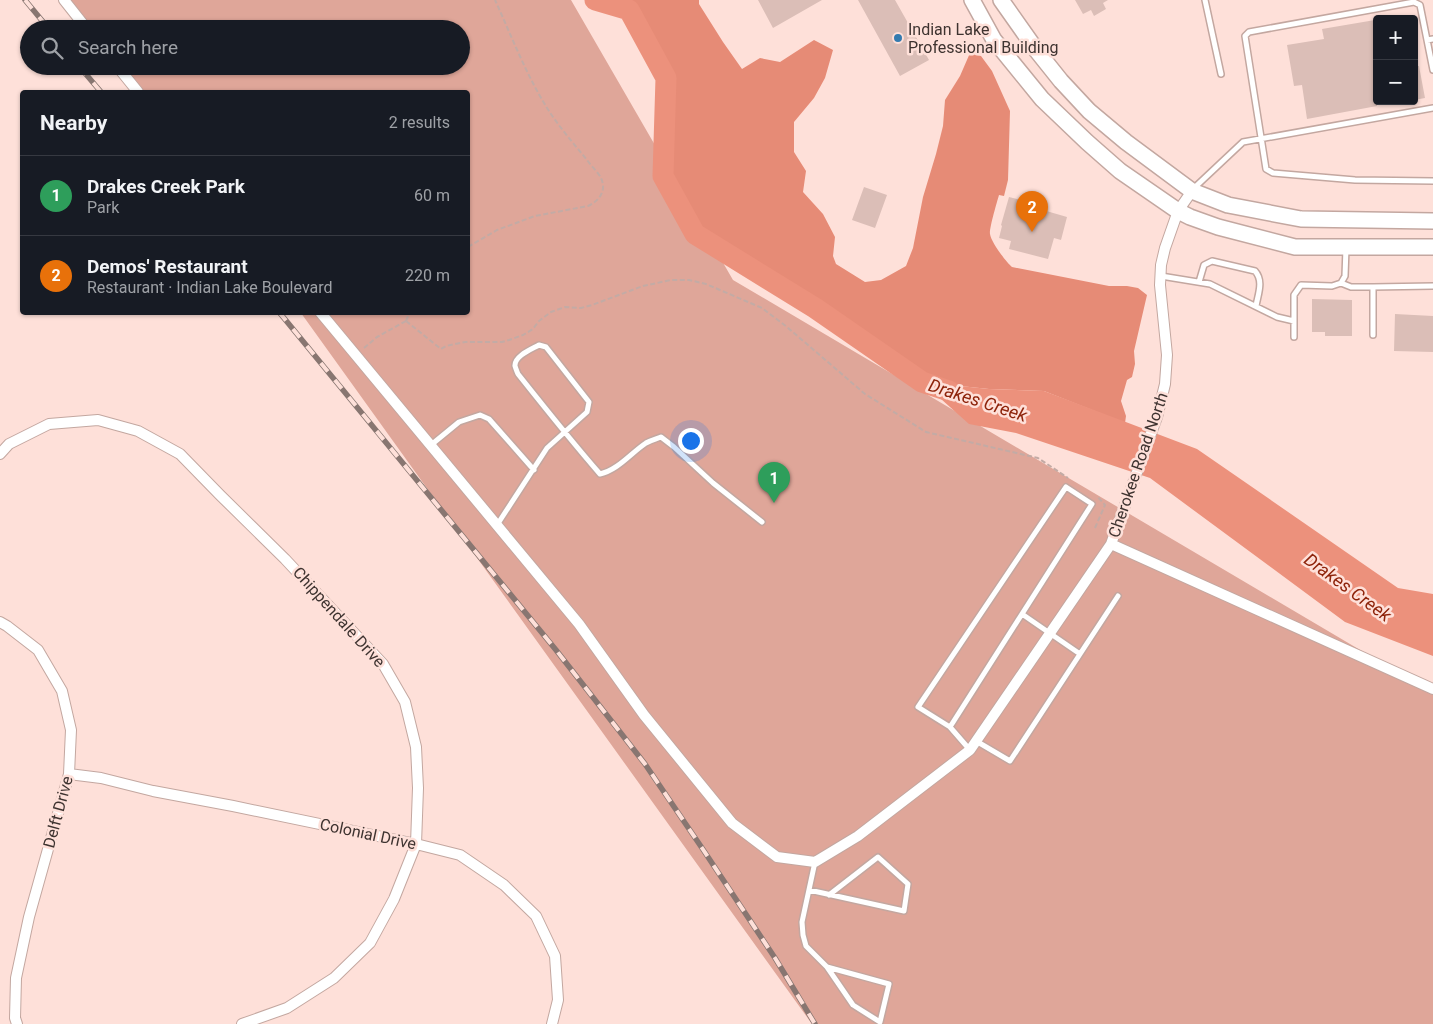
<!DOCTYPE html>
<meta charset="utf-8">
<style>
:root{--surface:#171b24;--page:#20242c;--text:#f1f3f6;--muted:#9ea1a6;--line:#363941;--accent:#347baf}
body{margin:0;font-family:Roboto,sans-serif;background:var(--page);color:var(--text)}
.controls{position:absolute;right:15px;top:15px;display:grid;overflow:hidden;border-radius:5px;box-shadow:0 1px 4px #0004}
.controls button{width:45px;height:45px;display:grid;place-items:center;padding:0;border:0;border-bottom:1px solid var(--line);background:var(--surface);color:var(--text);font:25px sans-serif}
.you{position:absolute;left:690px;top:440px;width:18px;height:18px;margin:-12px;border:4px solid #fff;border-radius:50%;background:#1a73e8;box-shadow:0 0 0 8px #1a73e833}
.badge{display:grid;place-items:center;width:32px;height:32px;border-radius:50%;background:var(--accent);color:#fff;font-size:16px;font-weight:700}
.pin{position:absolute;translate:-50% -41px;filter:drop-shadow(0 1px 2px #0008)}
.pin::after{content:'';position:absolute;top:26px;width:18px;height:15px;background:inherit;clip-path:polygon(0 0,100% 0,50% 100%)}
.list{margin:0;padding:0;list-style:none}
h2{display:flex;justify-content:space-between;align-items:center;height:65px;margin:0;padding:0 20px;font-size:21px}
h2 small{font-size:16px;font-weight:400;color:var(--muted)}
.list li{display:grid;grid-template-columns:32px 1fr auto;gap:15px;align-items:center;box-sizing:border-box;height:80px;padding:0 20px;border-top:1px solid var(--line)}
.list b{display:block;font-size:19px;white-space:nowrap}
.list p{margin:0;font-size:16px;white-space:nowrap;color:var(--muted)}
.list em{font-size:16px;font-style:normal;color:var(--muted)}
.icon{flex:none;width:28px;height:28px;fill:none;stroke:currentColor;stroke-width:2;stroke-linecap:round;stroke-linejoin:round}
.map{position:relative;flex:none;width:1433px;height:1024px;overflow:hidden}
.search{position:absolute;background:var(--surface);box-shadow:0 1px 4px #0004;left:20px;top:20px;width:450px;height:55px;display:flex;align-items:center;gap:12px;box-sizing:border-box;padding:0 18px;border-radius:28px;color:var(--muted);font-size:19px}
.panel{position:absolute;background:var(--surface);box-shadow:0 1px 4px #0004;left:20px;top:90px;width:450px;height:225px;border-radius:5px}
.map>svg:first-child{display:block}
</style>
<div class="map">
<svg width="1433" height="1024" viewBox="0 0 1433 1024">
<rect width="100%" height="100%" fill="#fee0d9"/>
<!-- green -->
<path fill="#dfa699" d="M71,0h500l162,280 700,413v331h-621l-511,-711 167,-1v-220h-327l-20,-26h340v-37h-368z"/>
<!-- forest -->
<path fill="#e68b76" d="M625,0h74v4l24,38 19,27 18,-11 20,4 34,-22 19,10 -8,28 -11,20 -20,24v30l12,19 -3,21 20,22 12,23 -2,19 3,8 29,18 16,-2 25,-14 7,-18 10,-51 13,-43 7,-28 2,-26 15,-24 10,-23 11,3 11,15 18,40 -2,69 -4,16 -5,-1c-2,7 -10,34 -9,39 1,8 16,28 22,33l97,19h18l11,2 9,7 -13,56 1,13 -3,13 -5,3 -6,21 5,15 -1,7 -81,-32 -55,-2 -67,-7 -107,-74 -120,-74 -32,-58 3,-98 -37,-68z"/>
<!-- water -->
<path fill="#ec917c" d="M922,382l67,7 55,2 153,58 201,139 35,6v62l-88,-34 -195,-144 -134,-45 -47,-9z"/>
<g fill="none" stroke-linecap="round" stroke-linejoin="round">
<!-- river -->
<path stroke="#ec917c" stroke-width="21" d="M595,0l34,10 37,68 -3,98 32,58 120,74 107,74 27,9"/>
</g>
<!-- building -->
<path fill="#dbbeb7" d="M758,0h64l-49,28z
M858,0h37l34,60 -29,16z
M1075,0h33l-5,3 3,6 -12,7 -3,-6 -8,4z
M1375,20l2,9v77l-70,13 -5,-34 -8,1 -7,-41 37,-6 -2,-10z
M1414,66h5l6,32 -11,2z
M864,187l23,8 -12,33 -23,-8z
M1009,197l28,7 -1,4 31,9 -6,23 -7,-2 -6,21 -39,-10 2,-8 -12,-3 3,-12 -1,-1z
M1312,299l40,1v36h-27v-4h-13z
M1395,314l38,2v36l-39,-1z"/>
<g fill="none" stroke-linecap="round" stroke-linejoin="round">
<defs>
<path id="service" d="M1205,0l16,74
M1433,39l-6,1 6,30
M1427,40l-7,-35 -6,-3 -165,30 -4,4 21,133 7,4 82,7 78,1
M1193,189l50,-47 190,-34
M1161,276l49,8 67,33 17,4
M1199,282l5,-17 8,-4 43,10c9,10 3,23 1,35
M1341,283l10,4h22
M1373,335v-48l60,-1
M1294,337v-42l7,-10 31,1 9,-3 4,-7 1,-28
M431,445l28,-23 21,-7 9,4 45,51
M497,525l50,-77 40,-36 2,-10 -43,-55 -7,-2c-7,4 -25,11 -24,21 1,3 2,6 3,8 27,34 54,68 82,100 18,-4 31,-21 46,-31 5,-3 10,-4 15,-6l13,10 39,36 49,39
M1022,614l58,40
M950,727l142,-223 -26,-17 -148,220 32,20 20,23
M976,741l34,20 108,-165
M815,862l-13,60 1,13 3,11 21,21 62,17 -9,38 -27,-17 -26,-38
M809,890l95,21 4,-27 -30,-27 -49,38"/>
<path id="minor" d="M64,0l23,29
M117,66l21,26
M320,312l259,312 65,91 88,108 45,34 38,5 43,-26 112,-86 141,-206 46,-127 8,-33 2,-29 -7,-70 1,-20 4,-17 13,-37 14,-20
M0,454l9,-10 40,-20 49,-4 40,11 42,23 40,41 65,64 98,105 22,38 11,45 2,41 -2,56 -22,55 -24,44 -36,35 -47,30 -45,16
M1111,544l322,145
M0,622l7,4 31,24 24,41 9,39 -2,44 -40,143 -13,61 -1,40 2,6
M69,774l32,4 52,13 80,15 183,38 44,11 44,30 32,31 19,40 3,44 -6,24"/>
<path id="secondary" d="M972,0l22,40 48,59 45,43 33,29 58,40 12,6 28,10 77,20h138
M1001,0l36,51 24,30 28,30 37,31 66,49 36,14 73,14 132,2"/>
</defs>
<!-- service casing -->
<use href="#service" stroke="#c3a7a0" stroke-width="8"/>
<!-- minor casing -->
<use href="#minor" stroke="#c3a7a0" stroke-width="12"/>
<!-- secondary casing -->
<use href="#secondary" stroke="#c3a7a0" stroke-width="18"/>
<!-- path -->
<path stroke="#c3aba5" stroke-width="2" stroke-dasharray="5 2.5" stroke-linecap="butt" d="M468,247l29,-17 38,-14 53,-10c11,-5 19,-15 13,-28 -3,-6 -10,-12 -14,-18 -13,-16 -27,-32 -38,-49 -22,-34 -37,-74 -54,-111
M406,321l35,28 5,-3 19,-4h37l7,-2 14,-5 10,-6 6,-8 12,-9 14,-5 16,1 11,-3 51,-19 28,-6h18l17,4 56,24 25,19 78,67 61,38 112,26 30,20
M406,321l4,-9
M364,348l13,-11 29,-16
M1095,528l10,-23 -8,-9"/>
<!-- service -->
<use href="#service" stroke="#fff" stroke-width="5"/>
<!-- minor -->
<use href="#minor" stroke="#fff" stroke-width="10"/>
<!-- secondary -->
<use href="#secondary" stroke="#fff" stroke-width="15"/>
<defs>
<path id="rail" d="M25,0l24,29
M79,66l22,26
M279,312l277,338 89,114 57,84 73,110 40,66"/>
</defs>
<!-- rail casing -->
<use href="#rail" stroke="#887671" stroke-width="5.5"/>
<!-- rail -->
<use href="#rail" stroke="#fee0d9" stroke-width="4" stroke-dasharray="11" stroke-linecap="butt"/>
</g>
<!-- markers -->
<circle fill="#347baf" stroke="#fee0d9" stroke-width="2" cx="898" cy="38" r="5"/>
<g text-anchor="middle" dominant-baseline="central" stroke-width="5" stroke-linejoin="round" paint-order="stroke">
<!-- poi labels -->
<g font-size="16" fill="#3e3330" stroke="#fee0d9" text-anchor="start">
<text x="908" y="29">Indian Lake<tspan x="908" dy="18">Professional Building</tspan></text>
</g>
<!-- street labels -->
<g font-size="16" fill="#3e3330" stroke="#fee0d9">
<text transform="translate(1138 465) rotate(-71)">Cherokee Road North</text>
<text transform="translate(339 617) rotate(48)">Chippendale Drive</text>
<text transform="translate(58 812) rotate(-75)">Delft Drive</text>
<text transform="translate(368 834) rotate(12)">Colonial Drive</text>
</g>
<!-- water labels -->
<g font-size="18" font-style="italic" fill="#8e240b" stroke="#fee0d9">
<text transform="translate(978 400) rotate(18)">Drakes Creek</text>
<text transform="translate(1348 587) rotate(36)">Drakes Creek</text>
</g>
</g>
</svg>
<div class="controls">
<button>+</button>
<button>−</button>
</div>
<div class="you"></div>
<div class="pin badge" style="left:774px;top:503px;background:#2e9e5b">1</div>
<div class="pin badge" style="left:1032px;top:232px;background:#e8710a">2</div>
<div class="search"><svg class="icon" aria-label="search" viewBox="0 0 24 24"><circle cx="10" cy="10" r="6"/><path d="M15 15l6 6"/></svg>Search here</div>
<section class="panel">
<h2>Nearby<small>2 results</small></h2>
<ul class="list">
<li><span class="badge" style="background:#2e9e5b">1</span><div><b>Drakes Creek Park</b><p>Park</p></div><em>60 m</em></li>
<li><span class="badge" style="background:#e8710a">2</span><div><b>Demos' Restaurant</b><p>Restaurant · Indian Lake Boulevard</p></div><em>220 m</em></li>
</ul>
</section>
</div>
